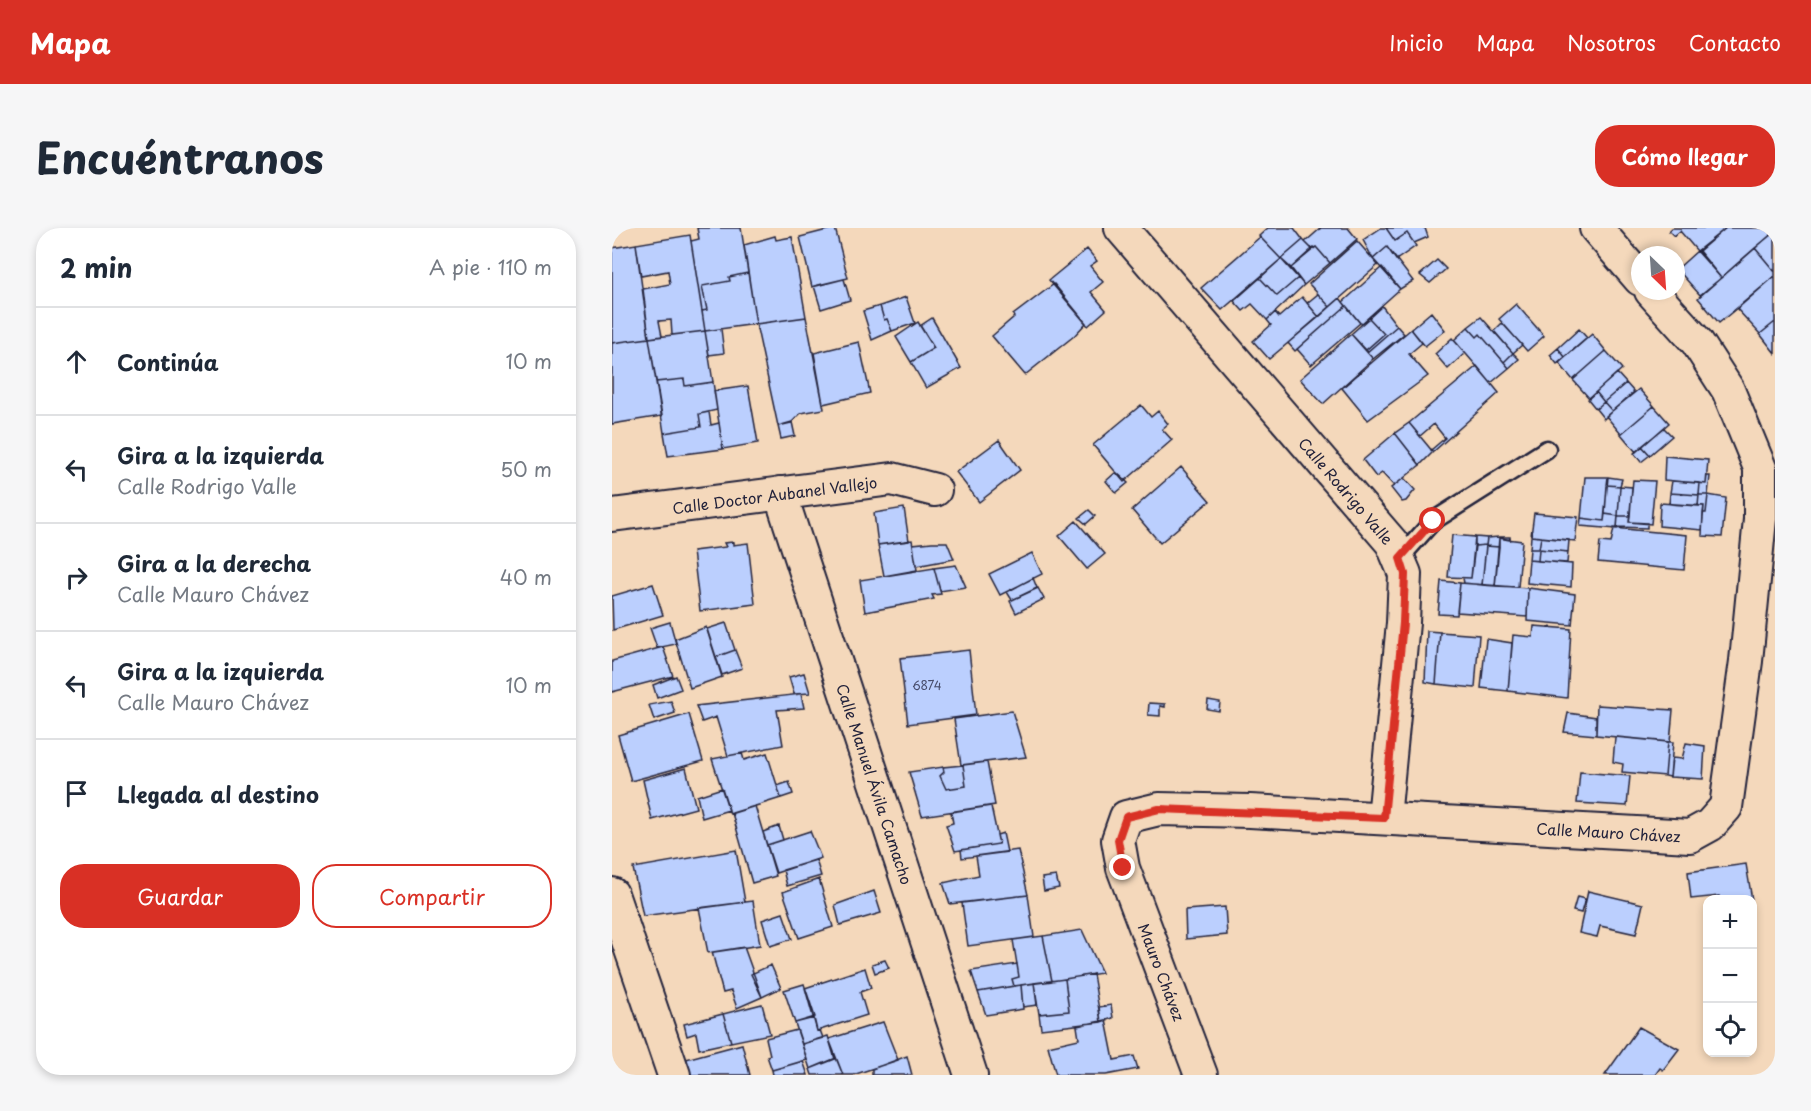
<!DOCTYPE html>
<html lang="es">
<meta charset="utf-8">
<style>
:root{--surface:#fff;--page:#f6f6f7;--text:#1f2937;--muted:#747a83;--line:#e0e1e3;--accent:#d93025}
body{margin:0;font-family:"Playpen Sans",sans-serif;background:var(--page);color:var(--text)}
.controls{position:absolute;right:18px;bottom:18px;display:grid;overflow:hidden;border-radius:12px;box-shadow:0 3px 9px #0003}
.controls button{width:54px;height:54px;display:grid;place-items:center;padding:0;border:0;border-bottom:2px solid var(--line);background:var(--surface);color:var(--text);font:30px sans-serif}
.compass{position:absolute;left:1019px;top:18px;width:54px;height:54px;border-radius:50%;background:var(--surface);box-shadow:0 3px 9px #0003;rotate:155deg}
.stop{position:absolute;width:18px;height:18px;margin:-14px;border:4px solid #d93025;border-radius:50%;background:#fff}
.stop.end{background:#d93025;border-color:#fff;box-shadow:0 2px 6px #0008}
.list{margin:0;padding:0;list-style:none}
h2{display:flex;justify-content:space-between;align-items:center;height:78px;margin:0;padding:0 24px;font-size:26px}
h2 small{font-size:20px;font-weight:400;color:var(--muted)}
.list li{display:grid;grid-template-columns:39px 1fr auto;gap:18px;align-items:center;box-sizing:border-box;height:108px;padding:0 24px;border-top:2px solid var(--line)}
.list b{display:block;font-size:22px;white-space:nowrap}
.list p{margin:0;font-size:20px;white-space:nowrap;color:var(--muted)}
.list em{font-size:20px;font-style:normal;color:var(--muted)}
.actions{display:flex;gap:12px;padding:18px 24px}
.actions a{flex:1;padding:14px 0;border:2px solid var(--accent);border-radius:24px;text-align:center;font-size:21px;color:var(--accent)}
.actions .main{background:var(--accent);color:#fff}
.icon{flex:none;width:33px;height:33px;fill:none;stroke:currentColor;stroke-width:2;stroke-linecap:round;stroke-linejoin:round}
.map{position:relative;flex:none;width:1163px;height:847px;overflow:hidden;border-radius:24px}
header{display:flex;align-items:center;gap:36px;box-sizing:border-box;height:84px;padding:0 30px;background:var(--accent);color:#fff}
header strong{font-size:28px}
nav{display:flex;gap:33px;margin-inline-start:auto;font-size:21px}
.intro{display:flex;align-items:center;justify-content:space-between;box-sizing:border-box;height:144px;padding:0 36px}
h1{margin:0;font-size:42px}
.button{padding:15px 27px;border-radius:24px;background:var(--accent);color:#fff;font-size:21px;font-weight:700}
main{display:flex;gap:36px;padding:0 36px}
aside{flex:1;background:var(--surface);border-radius:24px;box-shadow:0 3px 9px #0003}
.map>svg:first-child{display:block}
</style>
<header>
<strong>Mapa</strong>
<nav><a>Inicio</a><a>Mapa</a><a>Nosotros</a><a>Contacto</a></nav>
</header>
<div class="intro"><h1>Encuéntranos</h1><a class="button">Cómo llegar</a></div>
<main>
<aside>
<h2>2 min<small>A pie · 110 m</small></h2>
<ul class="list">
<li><svg class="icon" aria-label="ahead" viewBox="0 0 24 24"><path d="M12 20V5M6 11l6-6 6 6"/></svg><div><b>Continúa</b></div><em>10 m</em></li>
<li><svg class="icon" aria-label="left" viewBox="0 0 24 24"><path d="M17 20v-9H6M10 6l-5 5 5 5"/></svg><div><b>Gira a la izquierda</b><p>Calle Rodrigo Valle</p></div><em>50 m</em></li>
<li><svg class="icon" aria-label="right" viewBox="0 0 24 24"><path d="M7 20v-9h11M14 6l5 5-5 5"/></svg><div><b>Gira a la derecha</b><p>Calle Mauro Chávez</p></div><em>40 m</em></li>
<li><svg class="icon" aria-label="left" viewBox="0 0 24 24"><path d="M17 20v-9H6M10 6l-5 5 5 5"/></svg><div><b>Gira a la izquierda</b><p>Calle Mauro Chávez</p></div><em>10 m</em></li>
<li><svg class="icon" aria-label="arrive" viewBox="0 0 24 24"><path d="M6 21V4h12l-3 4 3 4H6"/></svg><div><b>Llegada al destino</b></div></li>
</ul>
<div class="actions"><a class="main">Guardar</a><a>Compartir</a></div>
</aside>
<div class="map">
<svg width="1163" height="847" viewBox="0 0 1163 847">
<rect width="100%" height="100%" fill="#f4d8bb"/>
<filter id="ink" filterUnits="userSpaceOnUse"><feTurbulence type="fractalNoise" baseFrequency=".0167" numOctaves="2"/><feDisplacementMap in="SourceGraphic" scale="12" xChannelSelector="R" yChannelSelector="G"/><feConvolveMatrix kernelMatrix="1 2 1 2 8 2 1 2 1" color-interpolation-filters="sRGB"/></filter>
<g filter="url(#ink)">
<!-- building -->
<path fill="#bbcffe" stroke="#22223b" stroke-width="1.5" d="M85,0h44l7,45 -19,4 1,4 -28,5 5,24 -5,1 -11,-70 8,-2z
M223,0l13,50 -36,9 -12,-50z
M656,0h26l9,12 -22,19 -22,-23z
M709,0h27l9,11 -27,24 -14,-16 -4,2 -7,-7z
M769,0h5l9,13 12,-8 9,13 -20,14 -9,-13 -14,12 -10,-19z
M774,0h39l3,9 -14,6 -7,-10 -12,8z
M1060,0h54l-29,23 -17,-20 -6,5 -5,-5z
M1114,0h49v3l-54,47 -22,-27z
M1160,6l3,3v35l-20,-24z
M78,7l15,96 -33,4 -1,-15 -12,1 3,15 -13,2 -6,-49 27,-5 -2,-13 -27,5 -5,-32z
M163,8l1,4 16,-3 14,80 -50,7 -12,-79z
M648,9l21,22 -59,51 -21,-22z
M691,12l9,9 -21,19 -10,-9z
M745,13l21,24 -48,42 -21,-23z
M24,16l13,94 -37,5v-95z
M704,19l14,16 -26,22 -13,-17z
M775,19l26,34 -13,8 -27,-30z
M1143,20l20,24v4l-56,47 -21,-25z
M475,21l10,12 -7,5 13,16 -12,10 15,18 -18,16 -39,-46z
M1085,23l24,27 -21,17 -23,-26z
M669,31l17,19 -21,18 -17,-18z
M825,32l9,9 -16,14 -10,-8z
M770,39l18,22 -39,35 -18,-22z
M136,45l8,51 -51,7 -3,-20 5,-1 -5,-24 28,-5 -1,-4z
M1163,48v46l-15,12 -23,-25z
M648,50l17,18 21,-18 6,7 -37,35 -15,-16 -9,7 -9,-10z
M232,51l6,21 -29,9 -7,-23z
M442,56l32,39 -12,13 -49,39 -33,-39 22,-19 -1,-2z
M706,66l12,13 -11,10 -12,-14z
M294,69l9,26 -23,8 -5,-12 -3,1 -4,-14z
M690,69l17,20 -50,42 -16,-18 18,-16 -4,-5 8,-8 4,5z
M728,70l6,8 -51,45 -7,-8z
M904,76l28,32 -17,15 -28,-32z
M268,78l4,14 3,-1 5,12 -20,9 -9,-29z
M734,78l14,17 -49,42 -14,-16z
M770,78l15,20 -30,26 -1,-2 18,-16 -15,-16z
M819,84l14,18 -20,16 -14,-17z
M194,89l18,92 -23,4 -10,10 -13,3 -22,-102z
M869,89l32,36 -9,9 -24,-28 -3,3 -9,-10z
M320,90l29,50 -35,20 -15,-26 23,-14 -14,-22z
M757,90l15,16 -18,16 -15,-16z
M306,94l16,26 -23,14 -15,-25z
M1163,94v31l-15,-19z
M890,95l20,22 -9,8 -19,-22z
M785,98l7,8 -31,25 -6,-7z
M856,99l9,10 3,-3 29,34 -18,15 -37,-43z
M109,101l3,24 -15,2 -4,-24z
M799,101l11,14 -13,11 19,22 -60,44 -26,-32z
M967,101l8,9 -22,19 -7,-9z
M93,103l8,51 -28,4 -1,-7 -28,3 -7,-44z
M739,106l22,25 -50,45 -23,-25z
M980,106l14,17 -33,29 -14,-17z
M37,110l13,78 -50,8v-81z
M840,110l13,15 -17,16 -13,-15z
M247,114l11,51 -47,11 -9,-51z
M946,120l7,9 -8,7 -7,-9z
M994,123l16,18 -33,29 -16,-18z
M901,125l6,6 -10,9 -5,-6z
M865,138l22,27 -66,59 -2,-2 14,-12 -11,-14 -14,12 -11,-13z
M1005,145l9,10 -22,19 -8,-10z
M72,151l1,7 28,-4 4,28 -18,4 2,13 -37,6 -8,-51z
M1014,155l8,9 -22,19 -8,-9z
M136,158l10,57 -35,6 -9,-58z
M1027,161l15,17 -33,28 -15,-18z
M984,164l8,10 -8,7 -8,-10z
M992,174l8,9 -8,8 -8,-10z
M529,177l10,12 7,-6 10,13 -6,5 10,11 -48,42 -31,-37z
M1042,178l15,17 -33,29 -15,-18z
M97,184l2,13 8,-2 4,26 -55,7 -4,-23 37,-6 -2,-13z
M180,194l3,14 -14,3 -3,-13z
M797,195l24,29 -13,13 -25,-32z
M1052,200l8,8 -22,19 -8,-9z
M783,205l25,32 -26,21 -12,-13 -6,4 -13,-17z
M387,212l21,30 -41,32 -23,-30z
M1030,218l8,9 -9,7 -7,-9z
M1053,228l43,4 -2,24 -42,-4z
M569,239l29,34 -50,42 -28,-33z
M504,244l12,11 -12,10 -10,-12z
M1095,248h3l-2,19h-9l1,-12 6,1z
M973,249h23l-4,44 -23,-3z
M996,249l14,2 -2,7 -13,-1z
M792,250l11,12 -9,11 -4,1 -11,-14z
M1021,252l22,1 -4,43 -22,-2z
M1060,253l28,2 -1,12 -29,-2z
M995,257l13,1 -2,30 -13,-2z
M1008,258l12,1 -2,29h-12z
M1058,265l29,2 -1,11 -29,-2z
M1087,267h9l-2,18h-3l1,-7h-6z
M1096,267l18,3 -4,39 -20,-1 1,-23h3z
M1048,275l44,3 -2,24 -43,-4z
M292,280l5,33 -31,4 -4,-32z
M477,282l6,6 -9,8 -7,-6z
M922,285l44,4 -3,24 -44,-5z
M993,286l13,2 -1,13 -37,-3 1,-8 23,3z
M1006,288h12l-1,6 18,1v5l-30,-1z
M464,293l29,33 -18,15 -28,-33z
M1002,300l73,7 -3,35 -86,-8 2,-20 11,1z
M840,307l23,2 -4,41 -23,-1z
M919,308l10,1 -2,12h-9z
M863,309l12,1 -1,7 -11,1z
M887,309h11v3l-11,-2v9l-13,-1 1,-8z
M929,309l28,3 -1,12 -29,-3z
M887,310l23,3 -4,46 -23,-1z
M300,312l5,30 -33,6 -6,-31z
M121,314v3l15,-2 7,61 -55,7 -7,-60 33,-4 -2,-4z
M320,314h15l7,17 -38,7 -3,-22z
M874,317l-4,40 -18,-2 -1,-5h8l4,-32z
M874,318l13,1 -4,39 -13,-1z
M918,321h9l-1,12 -9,-1z
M927,321l29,3 -1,11 -29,-2z
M420,325l10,21 -42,21 -11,-21z
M917,332l43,4 -1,23 -44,-4z
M344,337l10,22 -26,4 -6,-23z
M322,340l7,26 -9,1 2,4 -69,13 -5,-32z
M421,350l4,10 -25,12 -5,-8z
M829,353l19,2 -3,32 -19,-1z
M848,355l68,5 -1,29 -70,-5z
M41,356l10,31 -50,15 -1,-34z
M426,360l6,11 -28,14 -6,-12z
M916,360l47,6 -3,31 -45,-4z
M58,394l6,22 -19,4 -7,-20z
M114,395l9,27 -19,7 -9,-28z
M922,398l37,3 -4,69 -59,-7 5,-56 20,2z
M94,399l16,50 -32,11 -15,-49z
M815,403l13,1 -4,52 -11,-2z
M828,404l39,3 -4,53 -39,-4z
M874,411l26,4 -4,48 -27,-3z
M51,419l10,29 -61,16v-31z
M123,422l7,18 -20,7 -6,-18z
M357,422l7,65 -68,9 -8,-66z
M192,445l6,20 -16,1 -5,-17z
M64,448l5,13 -24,9 -4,-13z
M189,466l3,14 -27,2 6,35 -55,11 -12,-39 -14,5 -6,-16z
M596,472l12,2 -1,9 -12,-2z
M59,473l4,12 -21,7 -5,-15z
M537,475l16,1v3l-5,-1v10l-12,-1z
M985,477l76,5 -3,32 -74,-7z
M400,483l14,46 -65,8 -7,-46z
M956,485l28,4v18l-32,-3z
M77,486l14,47 -72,20 -13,-46z
M1003,509l53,5 -3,34 -43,-4 1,-8 -10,-2z
M1056,514h5l-3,35 -5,-1z
M1074,515l19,3 -2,33 -33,-2 2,-19 10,1z
M130,525l2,7 23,-7 14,45 -51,16 -18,-55z
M375,534l8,43 -73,11 -13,-44 34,-5 1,5 -4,4 6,13 20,-3 -3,-21z
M351,537l3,21 -20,3 -6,-13 4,-4 -1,-5z
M74,540l10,40 -44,12 -9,-40z
M968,544l50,4 -3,30 -50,-3z
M177,554l4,12 -12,4 -4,-12z
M110,560l7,22 -27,8 -5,-22z
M143,578l21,70 -24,7 -20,-70z
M379,578l8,38 -44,7 -9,-26 7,-2 -2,-11z
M167,598l4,14 -16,5 -4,-13z
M198,603l11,27 -45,15 -9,-28z
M391,605l4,19 -45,6 -1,-8 38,-6 -2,-9z
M124,622l9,52 -102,14 -10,-48z
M406,622l10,45 -78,9 -7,-21 36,-8 -3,-19z
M204,632l5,16 -34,10 -4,-16z
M1134,636l6,36h-32l-1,-4 -28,3 -3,-27z
M444,648l3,12 -15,3 -2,-13z
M207,651l14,48 -34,11 -16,-46z
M262,663l7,22 -41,12 -5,-20z
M976,663l55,13 -7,30 -36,-8 -3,11 -18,-4z
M416,667l6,42 -66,9 -6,-43z
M965,669l8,2 -4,14 -8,-2z
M141,673l7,44 -52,8 -9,-45z
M613,679l2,28 -41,4 -1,-29z
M171,685l9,26 -22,7 -8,-26z
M470,702l20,43 -50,8 -9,-45z
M431,708l9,45 -38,5 -2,-7 7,-2 -6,-37z
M132,719l18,50 -25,11 -6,-17 -8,2 -11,-41z
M273,732l4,8 -14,5 -3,-9z
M405,736l2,13 -7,2 2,7 -36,6 -7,-21z
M159,737l10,23 -19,9 -11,-23z
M253,740l6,20 -11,4 7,23 -50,16 -12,-43z
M481,746l8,48 -60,7 -2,-15 30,-3 -4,-32z
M453,751l4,32 -30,3 -5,-31z
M422,755l3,22 -14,2 -2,-22z
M192,756l11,33 -20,6 -11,-33z
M409,757l2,24 -37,6 -8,-23z
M150,776l8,30 -39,8 -8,-28z
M499,777l2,13 -12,4 -2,-15z
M111,786l8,28 -32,7 -3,-16 -9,3 -3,-12z
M202,790l3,13 3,-1 3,8 -21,6 -7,-21z
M494,792l8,40 20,-4 4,13 -32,6h-50l-8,-29 31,-7 -2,-13z
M271,794l15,38 -45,15h-10l-14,-36z
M1027,799l40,22 -16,21 -3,-2 -5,7h-50z
M185,802l10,30 -35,10 -5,-14 3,-1 -4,-17z
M216,808l7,23 -25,10 -8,-25z
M130,816l8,31h-59l-5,-16z
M295,828l5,19h-40v-6z
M224,830l7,17h-31l-2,-6z
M191,833l5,14h-35l-1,-5z"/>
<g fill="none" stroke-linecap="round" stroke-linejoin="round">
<defs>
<path id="service" d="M788,330l33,-37 114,-72"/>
<g id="minor">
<path id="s1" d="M509,0l271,315 13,31 -2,49 -19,195"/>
<path d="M984,0l44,51"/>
<path id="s2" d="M168,265l191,582"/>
<path id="s3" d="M0,287l280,-36 43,11"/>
<path d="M0,666l62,181"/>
<path id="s4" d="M589,847l-78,-207 -5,-28 8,-23 33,-8 91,2 440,25 20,-11 16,-18 20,-146 14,-142v-51l-32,-78 -31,-48 -46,-51"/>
</g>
</defs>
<!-- service casing -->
<use href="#service" stroke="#22223b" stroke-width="21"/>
<!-- minor casing -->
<use href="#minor" stroke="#22223b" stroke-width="36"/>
<!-- service -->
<use href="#service" stroke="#f4d8bb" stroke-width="16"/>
<!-- minor -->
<use href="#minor" stroke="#f4d8bb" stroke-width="32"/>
</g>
</g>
<g fill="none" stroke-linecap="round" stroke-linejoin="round" filter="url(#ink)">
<!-- route -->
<path stroke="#d93025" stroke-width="8" d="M511,640l-5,-28 8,-23 33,-8 225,9 19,-195 2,-49 -5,-16 33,-37"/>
</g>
<g text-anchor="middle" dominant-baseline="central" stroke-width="4.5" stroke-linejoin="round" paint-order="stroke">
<!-- number labels -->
<g font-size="12" fill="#484d6c">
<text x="315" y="457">6874</text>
</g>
<!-- street labels -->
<g font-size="15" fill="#22223b" stroke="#f4d8bb">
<text stroke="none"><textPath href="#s1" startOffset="346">Calle Rodrigo Valle</textPath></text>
<text stroke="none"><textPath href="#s3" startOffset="164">Calle Doctor Aubanel Vallejo</textPath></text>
<text stroke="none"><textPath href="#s2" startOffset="306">Calle Manuel Ávila Camacho</textPath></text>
<text stroke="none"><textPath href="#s4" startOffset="758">Calle Mauro Chávez</textPath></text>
<text transform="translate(550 744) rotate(69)">Mauro Chávez</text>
</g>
</g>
</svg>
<div class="controls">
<button>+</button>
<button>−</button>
<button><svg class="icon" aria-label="locate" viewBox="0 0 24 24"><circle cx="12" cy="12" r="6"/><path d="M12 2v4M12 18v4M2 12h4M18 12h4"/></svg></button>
</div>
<svg class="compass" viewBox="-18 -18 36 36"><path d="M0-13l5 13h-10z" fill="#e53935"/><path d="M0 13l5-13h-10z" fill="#747a83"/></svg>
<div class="stop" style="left:821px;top:293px"></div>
<div class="stop end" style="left:511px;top:640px"></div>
</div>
</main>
